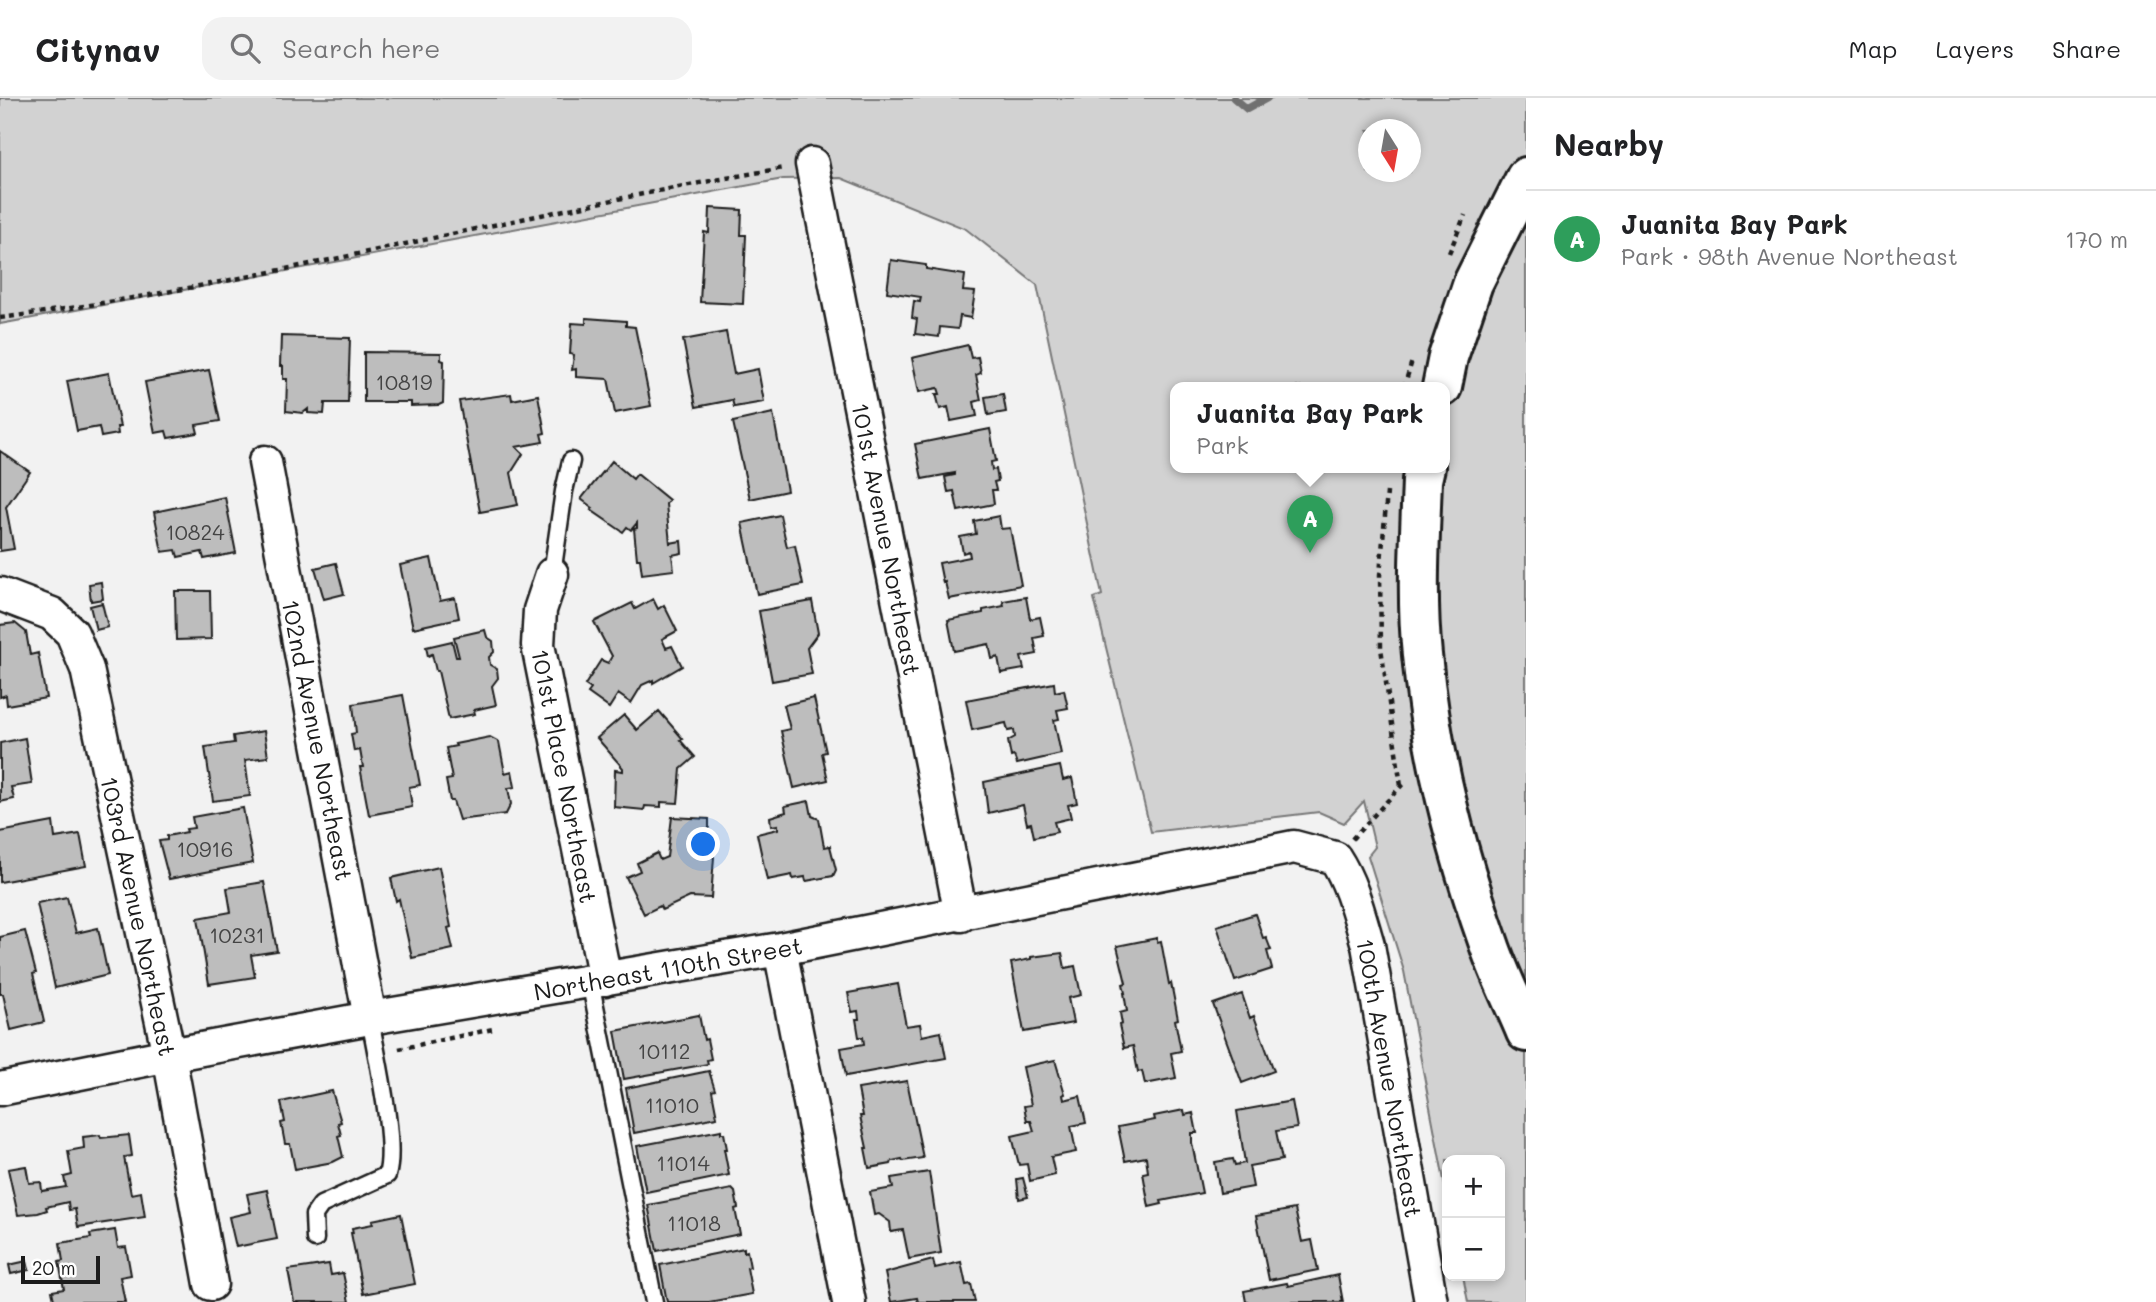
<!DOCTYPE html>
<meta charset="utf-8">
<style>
:root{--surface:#fff;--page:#f2f2f2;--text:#202124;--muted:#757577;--line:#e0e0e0;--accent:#b45309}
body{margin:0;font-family:Mali,sans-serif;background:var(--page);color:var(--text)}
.controls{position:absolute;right:21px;bottom:21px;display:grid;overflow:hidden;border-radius:14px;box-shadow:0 4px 10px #0003}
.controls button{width:63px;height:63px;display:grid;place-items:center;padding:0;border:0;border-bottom:2px solid var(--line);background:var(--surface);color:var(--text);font:35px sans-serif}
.compass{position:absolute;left:1358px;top:21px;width:63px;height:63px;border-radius:50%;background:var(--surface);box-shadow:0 4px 10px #0003;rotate:169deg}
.scale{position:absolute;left:21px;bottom:18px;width:79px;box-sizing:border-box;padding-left:7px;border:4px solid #1c1c1c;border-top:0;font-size:19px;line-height:24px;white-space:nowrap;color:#1c1c1c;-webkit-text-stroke:5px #fff;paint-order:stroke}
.you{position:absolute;left:704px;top:747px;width:24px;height:24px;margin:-18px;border:5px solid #fff;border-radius:50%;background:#1a73e8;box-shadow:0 0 0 10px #1a73e833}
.badge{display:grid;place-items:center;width:46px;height:46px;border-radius:50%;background:var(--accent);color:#fff;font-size:23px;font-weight:700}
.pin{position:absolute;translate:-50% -58px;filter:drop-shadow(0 2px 4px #0008)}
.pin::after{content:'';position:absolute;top:37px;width:24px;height:21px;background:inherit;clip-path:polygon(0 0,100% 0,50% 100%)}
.popup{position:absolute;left:1170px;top:284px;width:280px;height:91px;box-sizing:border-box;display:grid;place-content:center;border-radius:14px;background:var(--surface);filter:drop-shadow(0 2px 5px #0005);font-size:23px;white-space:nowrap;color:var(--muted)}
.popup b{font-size:26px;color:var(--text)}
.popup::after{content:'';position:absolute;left:50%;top:100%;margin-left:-14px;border:14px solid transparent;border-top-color:var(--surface)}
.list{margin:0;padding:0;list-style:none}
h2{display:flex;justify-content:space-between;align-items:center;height:91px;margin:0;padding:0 28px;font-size:30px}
h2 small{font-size:23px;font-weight:400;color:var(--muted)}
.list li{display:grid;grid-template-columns:46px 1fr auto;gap:21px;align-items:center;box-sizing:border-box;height:98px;padding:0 28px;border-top:2px solid var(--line)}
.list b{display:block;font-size:26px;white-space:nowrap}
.list p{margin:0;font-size:23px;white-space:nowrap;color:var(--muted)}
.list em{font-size:23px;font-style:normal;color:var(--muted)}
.icon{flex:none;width:38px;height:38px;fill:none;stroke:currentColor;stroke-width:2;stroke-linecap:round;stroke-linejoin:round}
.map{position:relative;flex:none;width:1526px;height:1204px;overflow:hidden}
header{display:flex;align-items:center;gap:42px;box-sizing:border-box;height:98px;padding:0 35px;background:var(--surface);border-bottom:2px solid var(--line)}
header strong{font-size:33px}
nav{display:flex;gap:38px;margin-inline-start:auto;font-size:24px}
.search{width:490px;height:63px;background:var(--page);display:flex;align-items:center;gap:18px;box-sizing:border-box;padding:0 24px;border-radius:21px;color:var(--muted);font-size:26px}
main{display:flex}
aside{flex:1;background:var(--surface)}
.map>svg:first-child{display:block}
</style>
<header>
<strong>Citynav</strong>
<div class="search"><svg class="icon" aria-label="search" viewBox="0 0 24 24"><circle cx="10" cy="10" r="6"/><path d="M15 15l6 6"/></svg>Search here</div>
<nav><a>Map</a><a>Layers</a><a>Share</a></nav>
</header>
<main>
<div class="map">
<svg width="1526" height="1204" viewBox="0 0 1526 1204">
<rect width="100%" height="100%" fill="#f2f2f2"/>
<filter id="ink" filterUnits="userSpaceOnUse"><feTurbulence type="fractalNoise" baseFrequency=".0143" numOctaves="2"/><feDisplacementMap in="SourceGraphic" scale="14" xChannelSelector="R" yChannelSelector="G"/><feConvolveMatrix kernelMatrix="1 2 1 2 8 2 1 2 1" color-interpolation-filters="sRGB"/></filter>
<g filter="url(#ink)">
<!-- green -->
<path fill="#d2d2d2" stroke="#777" stroke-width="2" fill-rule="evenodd" d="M0,0h1526v1204h-58l-5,-26h37v-116h-53v36l-43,-225 -36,-115 7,-9 -11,-46 -20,22 -25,-11 -168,20 -57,-234 8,-3 -65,-310 -71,-56 -125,-51 -58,1 -783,145zM1368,32h42v42h-42zM1175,289h270v80h-270z"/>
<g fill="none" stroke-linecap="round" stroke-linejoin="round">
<!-- stream -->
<path stroke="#707070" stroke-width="8" d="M1234,0l13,11 20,-11"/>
</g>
<!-- building -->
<path fill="#bdbdbd" stroke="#1c1c1c" stroke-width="2" d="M710,110l32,2 -1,25h5l-3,69 -43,-2 4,-70 5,1z
M891,162l35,5v4l39,6 -2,16 12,1 -4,26 -11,-2 -2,13 -18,-2 -1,10 -24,-3 2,-15 -5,-1 2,-17 6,1 1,-5 -34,-5z
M586,220l40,3v5l9,1 16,79 -36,7 -7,-34 -32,-2v-8l-4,1 2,-15 -4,-1 2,-31 14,1z
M726,234l8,42 24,-5 6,33 -30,5 -2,-7 -36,7 -13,-67z
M281,238l69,2 -2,65h-23l-1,11 -16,-1v-4l-5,4 -17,-2 1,-32h-4v-13h-3z
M968,247l3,13 7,-1 3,16 -5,2 5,25 -7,2 3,14 -26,5 -3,-14 -8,2 -4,-15h4l-2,-6 -19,4 -7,-34z
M364,254l77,1v7l3,1 -1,42 -4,2 -28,1v-4h-47z
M209,272l11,51 -24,4 2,8 -30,5 -2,-7 -11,2 -10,-51z
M109,275l11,54h-3l1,7 -17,3 -2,-10 -22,4 -10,-50z
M511,296l1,6 26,-5 7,38 -4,1 2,8 -27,5 7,7 -12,19 7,32 -38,7 -21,-111z
M1003,296l3,18 -18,3 -3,-18z
M773,315l14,78 -37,8 -17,-77z
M990,331l6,32 -5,1 1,8 4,-1 2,12 -4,1 2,8h-4l2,14 -36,7 -4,-20 -6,1 -3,-15 10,-2v-2l-33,6 -7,-35z
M0,353l30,21 -24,35 8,42 -14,2z
M612,363l21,18 4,-5 32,26 -3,4 4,39 11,-2 1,12 -10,2 2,15 -32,4 -2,-15h-3l-3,-30 3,-1v-5l-6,7 -4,-3 -4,5 -32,-22 2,-2 -12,-9z
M225,399l11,56 -32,6 -2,-7 -24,5 -2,-7 -14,2 -8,-40z
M780,417l7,32 8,-2 8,40 -46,9 -15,-71z
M999,418l2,13 9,-1 11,57 -72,14 -4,-17 -2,1 -4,-20 31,-6 -1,-6 -6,2 -3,-16 16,-3 -2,-13z
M431,460l9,43 15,-3 4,20 -46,10 -13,-63z
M336,465l8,31 -20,5 -9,-31z
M101,484l2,17 -12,2 -2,-17z
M175,493h35l1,48 -35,1z
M1026,499l4,22 10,-2 4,19 -10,2 3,16 -16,3 3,12 -23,4 -3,-16 -6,2 -3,-15 -35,7 -6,-31 35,-7v-3l21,-4 -1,-5z
M653,501l5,10 6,-4 13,26 -15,8 4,9 6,-2 10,20 -29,17v-3l-11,5 -11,18 -13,-9 -9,14 -21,-15 3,-4 -6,-4 16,-25 7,3 4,-7 -18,-34 38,-19 3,6z
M812,503l6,32 -11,15 5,26 -40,7 -13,-70z
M102,505l6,24 -12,3 -6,-24z
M15,525l11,9 4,23 8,-2 8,45 -39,7 -1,-10 -6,2v-72z
M485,532l2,7 6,4 1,11 -5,5 1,8 7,4 1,9 -6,8 4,19 -22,5 1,4 -26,5 -11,-48h-2l-4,-17 -4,2 -2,-9 26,-6 4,16h3l-5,-20z
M1054,585l1,9 9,-2 4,18 -11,2 2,9 -5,1 7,34 -44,10 -3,-8 -3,1 -3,-16 7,-4 -1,-7 -6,1 -2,-8 -34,7 -6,-30z
M403,597l17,90 -11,2 3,20 -43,8 -9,-48h3l-3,-17 -6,1 -3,-17 5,-1 -3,-29z
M814,600l12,54 -4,1 6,27 -34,8 -13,-57 9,-2 -6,-24z
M659,613l24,28 -3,1 15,17 -14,12 -3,34 -17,-1v5l-16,-1 -1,4 -30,-3 1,-37 8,1v-3l-26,-30 27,-23 13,15z
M264,633l4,26 -23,3 5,36 -37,5 -8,-54 29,-4 -1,-7z
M490,639l9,5 6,31 7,-2 3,16 -7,1 3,16 -5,10 -47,6 -6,-19h-3l-4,-21 6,-1 -6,-31 10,-2 -1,-2z
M25,640l7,46 -21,3 3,12 -14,3v-59z
M1060,668l3,14 9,-2 5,25 -9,2 3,13 -17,4 3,10 -23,5 -3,-14 -4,1 -4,-19 -35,8 -4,-31z
M809,703l3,15 7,3 5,28 6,-1 6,24 -3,6 -27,5 -1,-4 -12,2 -1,-4 -25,5 -10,-46 21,-5v-4l-7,1 -1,-9 16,-5 -1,-6z
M243,710l10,55 -84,16 -10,-38 8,-1v-4l20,-4 -1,-3 8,-1 -2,-11z
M672,719l37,2v37l5,1 -3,41 -21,-1 -28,13 -2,-4 -16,8 -18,-37 14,-6 -3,-8 20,-10 3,7 7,-3z
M53,724l2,16 25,-4 6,32 -86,16v-50z
M439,769l12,60 -3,1 5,21 -41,9 -13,-59 -3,2 -5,-23z
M264,784l13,69 -26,4 4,22 -46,7 -11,-66 33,-6 -4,-24z
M67,799l9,36 22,-5 10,47 -53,13 -18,-85z
M1255,816l8,24 3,-1 5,13 -4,1 5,18 -37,12 -18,-55z
M25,833l11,42 -3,1 11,48 -33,8 -8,-36h-3v-57z
M1157,840v4l4,-1 8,43 2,-1 7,36 -3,1 6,31 -10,2 5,25 -31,6 -3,-13 -4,1 -5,-26 -9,2 -5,-23 3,-1 -2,-11 7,-2 -3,-18h1l-2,-9 3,-1 -9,-37z
M1062,855l3,15 10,-2 6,29 -13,3 5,25 -49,9 -13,-69 20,-4v-2z
M898,886l8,42 14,-2 2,12 19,-4 5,26 -100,18 -5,-28 23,-4 -1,-7h-4l-3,-18h3l-1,-8 -6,1 -4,-19z
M1242,896l8,24 4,-2 20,55 -32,12 -29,-79z
M699,917l5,25 3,-1 4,20 -4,1 1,4 -84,15 -9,-48z
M1055,962l10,34 -2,1 1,5 16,-4 6,27 -15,3 5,26 -25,5 4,18 -25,6 -3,-17 -8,1 -7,-29 22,-5 -3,-10h-4l-3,-15 7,-1 -8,-38z
M709,973l6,19 -3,1 5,26 -83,16 -8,-45z
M907,983l16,77 -20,3 -1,-2 -10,2 -1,3 -22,4 -4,-20h2l-7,-32h3l-5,-27z
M332,993l9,31 -3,1 3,12 -3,1 5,21 -10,5 -38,7 -5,-25h-5l-4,-21 4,-1 -4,-20z
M1292,1003l5,27 -21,3 6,29 -33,6 4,21 -33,6 -5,-31 18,-3 2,6 10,-2 -8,-52z
M1184,1012l1,5 8,-2 4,20h-5v10l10,50 -41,8 1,3 -13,3 -6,-34 5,-1 -2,-15 -21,4 -7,-34 37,-7 -1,-4z
M721,1032v3h3l3,16h-3l5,26 -83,17 -9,-46z
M100,1037l1,3 28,-3 3,21 -8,1 7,37 10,-2 4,25 -67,10 -3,-18 -6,1 -1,-8 -22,5 1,3 -9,3 -20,2 -10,-46 18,-3 3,17 12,-1 1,9 24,-4 -2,-10 8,-2 -4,-24 16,-3 -1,-11z
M929,1074l12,81 -32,6 -6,-29 -12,2 -1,-10 -11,-8 -5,1 -4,-23 23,-4 -2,-10z
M1023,1080l5,19 -9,2 -2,-20z
M732,1091l3,3 3,16 -3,1 5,25 -83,17 -9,-46z
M267,1092l10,49 -41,8 -7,-30 22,-5 -4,-18z
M1295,1111l7,33 10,-2 6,30 -49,10 -13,-64z
M401,1116l14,70 -52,10 -12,-61h2l-1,-5 21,-4 -1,-4z
M115,1132l3,18 8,-1 5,28 -11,2 5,25h-84l13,-2 -2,-9 12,-2 -5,-27 4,-1 -3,-18 31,-5 -1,-4z
M744,1150v4l3,-1 3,16 -3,1 5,26 -43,8h-42l-7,-37z
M933,1162l2,8 26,-6 5,23 5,-1 4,18h-57l-1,-4 -26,4 -6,-29z
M27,1163l2,9 -18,4 -2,-9z
M329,1166l2,11 12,-2 6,29h-55l-6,-32z
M1338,1177l5,27h-97l-2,-11 43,-8 1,3z"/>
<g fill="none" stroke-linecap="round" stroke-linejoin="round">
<defs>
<path id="lane" d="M552,476l12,-83 7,-30
M590,883l64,321
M315,1141l-1,-24 7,-10 66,-30c10,-32 -11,-120 -17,-157"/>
<path id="street" d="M812,66l149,751
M265,364l105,556
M552,476l-12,36 -2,35 67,334
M0,496l52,20 20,19 15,36 82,386 42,229
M780,851l69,353
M0,991l169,-34 201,-37 410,-69 514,-102 41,11c17,26 24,57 33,87l63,357"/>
<path id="secondary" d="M1442,289l6,-30 25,-74 53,-106
M1425,369l-3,13c-2,58 -6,117 0,175 9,98 34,196 67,289 10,30 25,59 37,88"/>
</defs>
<!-- lane casing -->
<use href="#lane" stroke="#1c1c1c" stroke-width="21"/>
<!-- street casing -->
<use href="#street" stroke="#1c1c1c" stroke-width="37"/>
<!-- secondary casing -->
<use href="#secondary" stroke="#1c1c1c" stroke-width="44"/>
<!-- path -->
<path stroke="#1c1c1c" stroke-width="4.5" stroke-dasharray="5 5" stroke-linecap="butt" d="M1449,155l16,-38
M0,220c264,-34 521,-106 784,-150
M1404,289l8,-26
M1387,394l-7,83 1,73 20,138
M1352,741l51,-55
M399,951l94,-20"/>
<!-- lane -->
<use href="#lane" stroke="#fff" stroke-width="16"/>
<!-- street -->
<use href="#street" stroke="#fff" stroke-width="32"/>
<!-- secondary -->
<use href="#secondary" stroke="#fff" stroke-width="38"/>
</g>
</g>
<g text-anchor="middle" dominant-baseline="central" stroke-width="6" stroke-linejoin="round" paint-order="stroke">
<!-- number labels -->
<g font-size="21" fill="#444">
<text x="404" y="283">10819</text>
<text x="195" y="433">10824</text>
<text x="205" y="750">10916</text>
<text x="237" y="836">10231</text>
<text x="664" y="952">10112</text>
<text x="672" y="1006">11010</text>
<text x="683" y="1064">11014</text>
<text x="694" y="1124">11018</text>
</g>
<!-- street labels -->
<g font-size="24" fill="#1c1c1c" stroke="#fff">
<text transform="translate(887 441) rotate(79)">101st Avenue Northeast</text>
<text transform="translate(318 642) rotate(79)">102nd Avenue Northeast</text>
<text transform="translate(565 678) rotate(79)">101st Place Northeast</text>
<text transform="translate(139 818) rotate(78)">103rd Avenue Northeast</text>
<text transform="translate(668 870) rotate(-10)">Northeast 110th Street</text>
<text transform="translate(1390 980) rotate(80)">100th Avenue Northeast</text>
</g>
</g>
</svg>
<div class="controls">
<button>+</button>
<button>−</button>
</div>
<svg class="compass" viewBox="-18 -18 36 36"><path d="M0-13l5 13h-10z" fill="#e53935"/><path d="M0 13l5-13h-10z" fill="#757577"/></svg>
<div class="scale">20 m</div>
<div class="you"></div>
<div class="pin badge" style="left:1310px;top:455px;background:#2e9e5b">A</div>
<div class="popup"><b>Juanita Bay Park</b>Park</div>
</div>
<aside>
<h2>Nearby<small></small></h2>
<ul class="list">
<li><span class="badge" style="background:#2e9e5b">A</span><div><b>Juanita Bay Park</b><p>Park · 98th Avenue Northeast</p></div><em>170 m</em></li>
</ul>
</aside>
</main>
